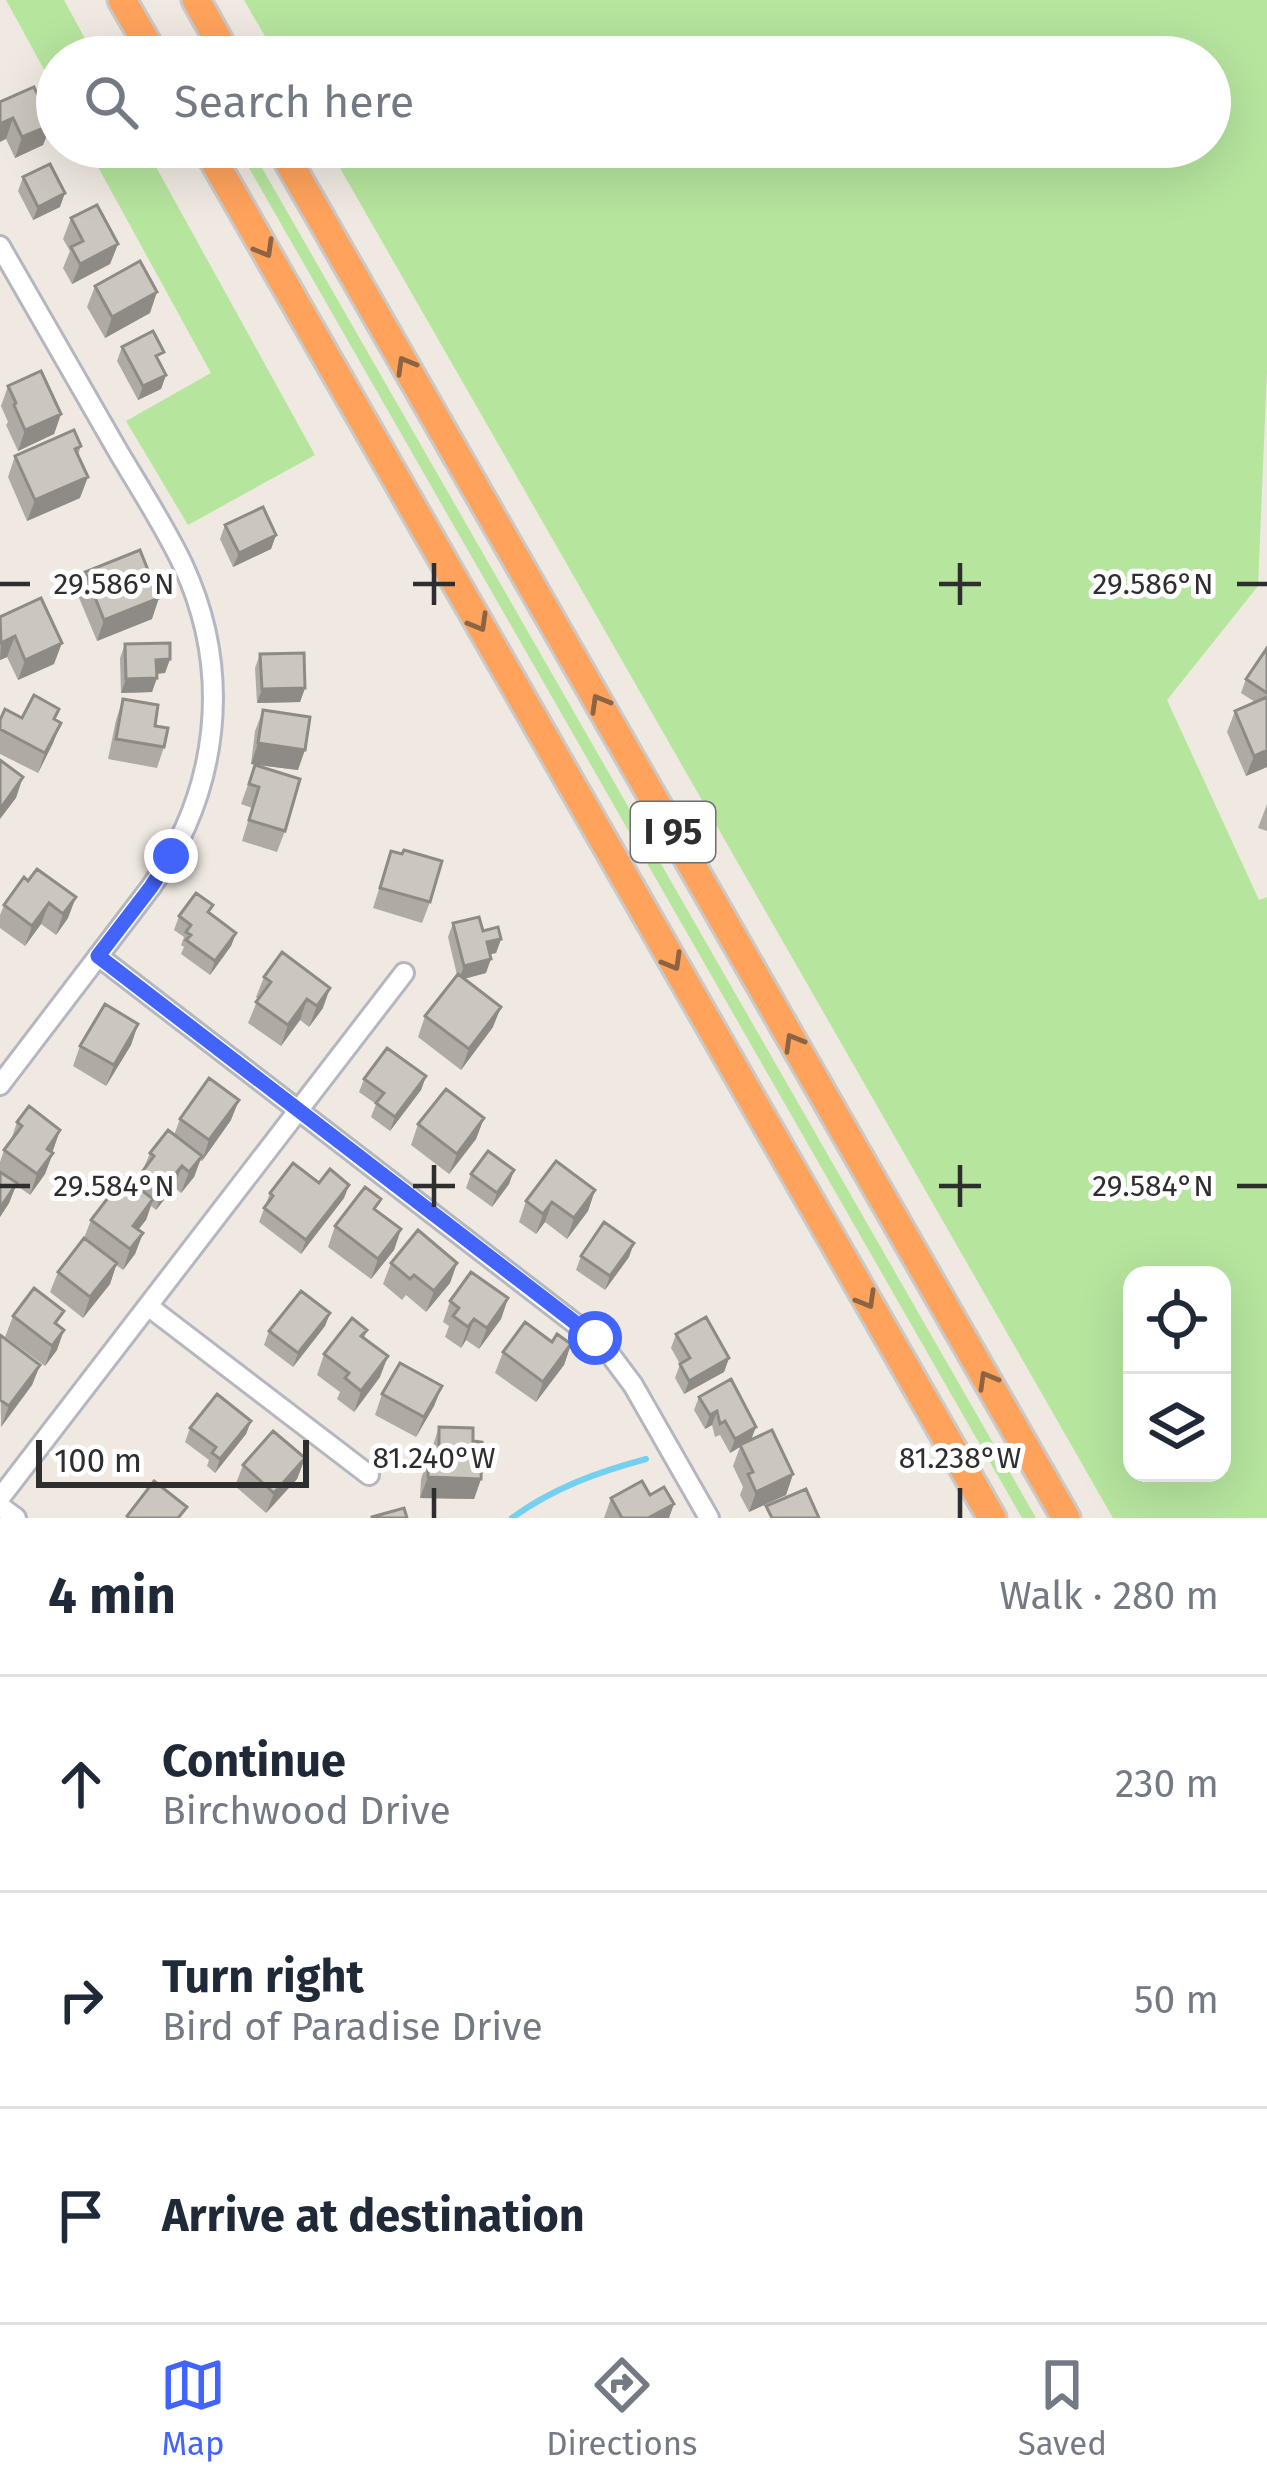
<!DOCTYPE html>
<meta charset="utf-8">
<style>
:root{--surface:#fff;--page:#f6f6f7;--text:#1f2937;--muted:#747a83;--line:#e0e1e3;--accent:#4264fb}
body{margin:0;font-family:"Fira Sans",sans-serif;background:var(--page);color:var(--text)}
.controls{position:absolute;right:36px;bottom:36px;display:grid;overflow:hidden;border-radius:24px;box-shadow:0 12px 48px #0002}
.controls button{width:108px;height:108px;display:grid;place-items:center;padding:0;border:0;border-bottom:3px solid var(--line);background:var(--surface);color:var(--text);font:60px sans-serif}
.scale{position:absolute;left:36px;bottom:30px;width:273px;box-sizing:border-box;padding-left:12px;border:6px solid #2e2e2e;border-top:0;font-size:33px;line-height:42px;white-space:nowrap;color:#2e2e2e;-webkit-text-stroke:9px #fff;paint-order:stroke}
.stop{position:absolute;width:36px;height:36px;margin:-27px;border:9px solid #4264fb;border-radius:50%;background:#fff}
.stop.end{background:#4264fb;border-color:#fff;box-shadow:0 3px 12px #0008}
.list{margin:0;padding:0;list-style:none}
h2{display:flex;justify-content:space-between;align-items:center;height:156px;margin:0;padding:0 48px;font-size:51px}
h2 small{font-size:39px;font-weight:400;color:var(--muted)}
.list li{display:grid;grid-template-columns:78px 1fr auto;gap:36px;align-items:center;box-sizing:border-box;height:216px;padding:0 48px;border-top:3px solid var(--line)}
.list b{display:block;font-size:45px;white-space:nowrap}
.list p{margin:0;font-size:39px;white-space:nowrap;color:var(--muted)}
.list em{font-size:39px;font-style:normal;color:var(--muted)}
.icon{flex:none;width:66px;height:66px;fill:none;stroke:currentColor;stroke-width:2;stroke-linecap:round;stroke-linejoin:round}
.map{position:relative;flex:none;width:1267px;height:1518px;overflow:hidden}
.search{position:absolute;background:var(--surface);box-shadow:0 12px 48px #0002;left:36px;right:36px;top:36px;height:132px;display:flex;align-items:center;gap:30px;box-sizing:border-box;padding:0 42px;border-radius:66px;color:var(--muted);font-size:45px}
.sheet{height:804px;background:var(--surface)}
nav{display:flex;justify-content:space-around;align-items:center;box-sizing:border-box;height:168px;border-top:3px solid var(--line);background:var(--surface);font-size:33px;color:var(--muted)}
nav a{display:grid;justify-items:center;gap:6px}
nav .on{color:var(--accent)}
.map>svg:first-child{display:block}
</style>
<div class="map">
<svg width="1267" height="1518" viewBox="0 0 1267 1518">
<rect width="100%" height="100%" fill="#efe9e1"/>
<!-- green -->
<path fill="#b6e59e" fill-rule="evenodd" d="M6,0h58l31,57h-38v36z
M244,0h1023v370l-9,216 -91,114 92,200 8,-3v621h-154l-785,-1371h882v-90h-933zM1132,1275h90v198h-90z
M87,147h58l170,308 -127,70 -62,-104 85,-48z
M237,147h13l786,1371h-14z"/>
<g fill="none" stroke-linecap="round" stroke-linejoin="round">
<!-- stream -->
<path stroke="#75cff0" stroke-width="6" d="M512,1518c41,-30 86,-46 134,-59"/>
<defs>
<path id="minor" d="M0,246c40,69 80,138 119,207 22,37 46,74 64,112 50,108 36,226 -32,322l-151,198
M98,956l505,389 30,40 76,133
M148,1306l221,169
M0,1498l404,-525
M0,1506l16,12"/>
<path id="highway" d="M122,0l33,57
M196,0l32,57
M206,147l786,1371
M280,147l786,1371"/>
</defs>
<!-- minor casing -->
<use href="#minor" stroke="#b4b7c1" stroke-width="24"/>
<!-- highway casing -->
<use href="#highway" stroke="#c9c9c9" stroke-width="33"/>
<!-- minor -->
<use href="#minor" stroke="#fff" stroke-width="18"/>
<!-- highway -->
<use href="#highway" stroke="#ffa35c" stroke-width="27"/>
</g>
<!-- wall -->
<path fill="#afaba4" d="M0,102l51,23 -8,20 -28,13 -9,-19z
M23,177l37,30 -27,13 -15,-29z
M71,218l47,26 -8,20 -38,20 -9,-16 7,-17 -7,-12z
M95,286l55,27 -45,25 -18,-31z
M122,347l38,16 6,12 -5,14 -23,11 -21,-39z
M8,386l53,28 -7,20 -36,17 -12,-26 2,-3 -7,-16z
M81,446l-3,9 2,43 -53,23 -19,-44 7,-21z
M225,525l51,10 -5,14 -38,18 -13,-28z
M85,572l67,47 -55,22 -20,-48z
M0,617l54,47 -36,16 -11,-23 -7,3z
M125,644l45,15 -5,14 -8,1 -5,18 -31,1 -1,-35z
M1267,648v119l-21,9 -19,-44 8,-21 20,-9 -14,-9 5,-14z
M260,654l45,34 -5,14 -43,1 -2,-35z
M123,699l32,27 9,21 -7,21 -49,-9 8,-39z
M263,710l35,60 -47,-6 4,-33z
M0,720h55l-2,23 -15,30 -38,-19z
M255,765l30,66 -8,21 -35,-11 10,-33 -11,-4z
M1267,804v27l-9,-3z
M391,851l39,51 -8,21 -49,-15z
M28,881l40,37 -12,17 -15,-11 -16,22 -25,-18v-13l4,-10z
M210,913l26,20 -5,13 -21,29 -29,-21 3,-7 -3,-2 3,-8 -10,-7 5,-14z
M453,923l30,8 18,8 -5,14 -6,1 -4,19 -22,6 29,48 -32,43 -43,-33 7,-21 32,-41 -9,-38z
M264,977l59,31 -14,19 -9,-7 -19,26 -33,-23 10,-24 -2,-2z
M138,1024l-7,21 -25,41 -33,-20 7,-20z
M426,1076l-5,14 -31,41 -19,-14 5,-13 -17,-12 5,-13z
M484,1118l-8,21 -27,35 -38,-29 7,-21z
M180,1119l51,1 -29,41 -2,-1 -6,17 -13,16 -7,-6 -18,23 -5,-4 -5,14 -8,10 5,3 -8,21 -12,16 -7,-5 -6,19 -27,34 -33,-26 8,-20 26,-34 7,-18 45,-34 14,-33 24,-18z
M17,1122l43,8 -15,44 -15,21 -14,-10 -7,18 -9,14v-55l4,-12 6,-7z
M514,1170l-5,14 -17,23 -26,-19 5,-14z
M349,1185l-5,13 -43,56 -42,-32 11,-29z
M595,1190l-7,21 -21,28 -22,-17 -9,12 -17,-12 7,-21z
M377,1211l24,18 -7,21 -23,29 -43,-32 7,-21z
M581,1256l48,1 -24,33 -29,-20z
M391,1263h66l-7,20 -24,29 -20,-17 -4,5 -19,-16z
M508,1298l-7,21 -22,30 -13,-9 -5,8 -16,-11 4,-11 -6,-4 7,-21z
M330,1313l-5,13 -32,41 -29,-22 5,-14z
M13,1316l46,10 -2,24 -12,16 -40,-29z
M367,1330l-3,8 16,39 -26,35 -17,-13 3,-7 -23,-17 7,-21z
M676,1334l53,24 -5,14 -40,22 -9,-16 5,-14 -9,-16z
M0,1335l40,30 -8,20 -31,42z
M552,1342l19,2 -7,21 -28,37 -41,-29 8,-21z
M442,1386l-8,20 -18,31 -41,-22 7,-21z
M699,1397l94,77 -7,21 -37,17 -9,-17 3,-8 -10,-21 7,-19 -10,6 -10,-18 -5,2 -3,-12 -7,4 -11,-19z
M251,1421l-5,13 -31,39 -8,-7 2,-6 -24,-18 5,-14z
M439,1427l34,14 8,38 -7,20 -54,-1 1,-19 7,-21 4,1v-11z
M305,1458l-8,21 -31,34 -31,-27 8,-21z
M611,1498l58,20h-65z"/>
<!-- shaded-wall -->
<path fill="#8e8b86" d="M13,118l-7,21 -6,3v-18z
M51,125l-8,20 -28,13 7,-21z
M65,193l-5,14 -27,13 5,-13z
M118,244l-8,20 -38,20 8,-20z
M157,292l-7,21 -45,25 7,-21z
M166,375l-5,14 -23,11 5,-14z
M61,414l-7,20 -36,17 7,-21z
M88,477l-8,21 -53,23 8,-21z
M276,535l-5,14 -38,18 6,-14z
M159,598l-7,21 -55,22 7,-21z
M15,636l-8,21 -7,3 1,-17z
M62,643l-8,21 -36,16 7,-20z
M170,659l-5,14 -14,1 5,-14z
M157,678l-5,14 -31,1 5,-14z
M305,688l-5,14 -43,1 5,-14z
M61,723l-8,20 -15,30 7,-20z
M258,743l47,7 -7,20 -47,-6z
M1267,750v17l-21,9 8,-20z
M23,777l-7,21 -16,21v-10z
M76,897l-8,21 -12,17 7,-21z
M49,903l-8,21 -16,22 7,-20z
M236,933l-5,13 -21,29 5,-14z
M501,939l-5,14 -14,3 5,-14z
M491,959l-5,14 -27,7 5,-14z
M330,988l-7,20 -14,19 8,-21z
M307,999l-7,21 -19,26 7,-21z
M501,1007l-8,20 -32,43 8,-21z
M138,1024l-7,21 -25,41 8,-21z
M426,1076l-5,14 -31,41 5,-14z
M239,1100l-8,20 -29,41 7,-21z
M484,1118l-8,21 -27,35 8,-20z
M60,1130l-7,20 -14,19 8,-20z
M53,1153l-8,21 -15,21 7,-21z
M202,1156l-8,21 -13,16 8,-21z
M182,1166l-8,21 -18,23 7,-21z
M514,1170l-5,14 -17,23 5,-14z
M17,1183l-8,20 -9,14v-9z
M349,1185l-5,13 -43,56 5,-14z
M595,1190l-7,21 -21,28 7,-21z
M153,1199l-7,21 -21,26 8,-20z
M552,1202l-7,20 -9,12 7,-20z
M401,1229l-7,21 -23,29 7,-20z
M143,1233l-8,21 -12,16 7,-21z
M634,1243l-5,14 -24,33 5,-14z
M117,1263l-7,21 -27,34 7,-21z
M457,1263l-7,20 -24,29 8,-21z
M508,1298l-7,21 -22,30 8,-21z
M330,1313l-5,13 -32,41 5,-14z
M474,1319l-8,21 -5,8 7,-21z
M64,1330l-7,20 -12,16 7,-20z
M571,1344l-7,21 -28,37 7,-20z
M388,1356l-8,21 -26,35 7,-21z
M729,1358l-5,14 -40,22 5,-13z
M40,1365l-8,20 -31,42 8,-21z
M442,1386l-8,20 -18,31 8,-20z
M717,1411l-5,14 -7,4 5,-14z
M251,1421l-5,13 -31,39 5,-14z
M756,1427l-5,13 -21,13 5,-14z
M305,1458l-8,21 -31,34 8,-20z
M793,1474l-7,21 -37,17 7,-20z
M428,1477l53,2 -7,20 -54,-1z
M674,1504l-5,14h-21z"/>
<!-- building -->
<path fill="#cbc7bf" stroke="#8e8b86" stroke-width="3" d="M34,87l17,38 -29,12 -9,-19 -13,6v-22z
M50,164l15,29 -27,14 -15,-30z
M97,205l21,39 -38,20 -9,-17 12,-6 -12,-23z
M140,261l17,31 -45,25 -17,-31z
M153,331l11,21 -8,4 10,19 -23,11 -21,-39z
M41,371l20,43 -36,16 -11,-25 2,-2 -8,-17z
M74,430l7,16 -6,3 13,28 -53,23 -20,-44z
M263,507l13,28 -37,18 -14,-28z
M140,550l19,48 -55,22 -19,-48z
M41,598l21,45 -37,17 -10,-24 -14,7 -1,-26z
M170,643v16l-14,1 1,18 -31,1 -1,-35z
M1267,648v45l-21,-14z
M304,653l1,35 -43,1 -2,-35z
M34,695l25,14 -5,10 7,4 -16,30 -45,-24v-9l5,-11 17,9z
M1267,697v53l-13,6 -19,-45z
M123,699l35,6 -3,21 13,2 -4,19 -48,-8z
M263,710l47,7 -5,33 -47,-7z
M0,760l23,17 -23,32z
M255,765l45,14 -15,52 -36,-11 10,-33 -10,-3z
M404,850l38,11 -12,41 -50,-14 11,-37 11,3z
M37,869l39,28 -13,17 -14,-11 -17,23 -28,-21 20,-28 4,4z
M196,893l17,12 -5,7 28,21 -21,28 -29,-21 5,-5 -5,-3 5,-7 -12,-9z
M479,917l4,14 15,-4 3,12 -14,3 4,17 -27,7 -11,-43z
M282,952l48,36 -13,18 -10,-7 -19,26 -32,-23 15,-20 -7,-5z
M458,974l43,33 -32,42 -44,-33z
M105,1004l33,20 -24,41 -34,-19z
M387,1048l39,28 -31,41 -19,-14 8,-10 -20,-14z
M209,1078l30,22 -30,40 -29,-21z
M446,1089l38,29 -27,36 -39,-30z
M29,1106l31,24 -13,19 6,4 -16,21 -33,-24 18,-24 -5,-4z
M168,1130l34,26 -13,16 -7,-6 -19,23 -21,-17 12,-16 -4,-3z
M488,1151l26,19 -17,23 -26,-19z
M556,1161l39,29 -21,28 -22,-16 -9,12 -17,-13z
M293,1163l26,20 11,-14 19,16 -43,55 -42,-32 9,-12 -3,-3z
M0,1172l17,11 -17,25z
M124,1177l29,22 -20,27 10,7 -13,16 -39,-29z
M365,1187l16,12 -7,10 27,20 -23,30 -43,-33z
M604,1222l30,21 -24,33 -29,-20z
M418,1230l39,33 -23,28 -20,-16 -4,4 -19,-16z
M84,1238l33,25 -27,34 -32,-25z
M471,1272l37,26 -21,30 -13,-9 -6,8 -15,-11 6,-8 -9,-7z
M34,1288l30,23 -9,12 9,7 -12,16 -39,-30z
M301,1291l29,22 -32,40 -29,-22z
M706,1317l23,41 -40,23 -9,-17 10,-6 -14,-24z
M352,1318l15,12 -6,6 27,20 -27,35 -16,-13 4,-5 -25,-19z
M525,1322l27,20 5,-8 14,10 -28,38 -40,-30z
M0,1335l40,30 -31,41 -9,-6z
M400,1363l42,23 -18,31 -42,-23z
M731,1379l25,48 -21,12 -10,-18 -5,3 -3,-13 -7,4 -11,-18z
M217,1394l34,27 -31,38 -8,-6 4,-6 -26,-19z
M439,1427l34,1v13l9,1 -1,37 -53,-2v-19l11,1z
M772,1430l21,44 -37,18 -8,-18 5,-2 -13,-27z
M273,1431l32,27 -31,35 -31,-28z
M154,1481l33,26 -9,11h-49l-2,-2z
M642,1481l8,14 14,-8 10,17 -26,14h-26l-11,-20z
M806,1489l13,29h-47l-6,-12z
M404,1508l3,10h-35v-1z"/>
<!-- one-way arrows -->
<defs><path id="oneway-chevron" d="M-2-3.5L2.5 0L-2 3.5" fill="none" stroke-width="1.6" stroke-linecap="round" stroke-linejoin="round" transform="scale(3)"/></defs>
<g stroke="#8c6343">
<use href="#oneway-chevron" transform="translate(265 249) rotate(60)"/>
<use href="#oneway-chevron" transform="translate(405 365) rotate(-120)"/>
<use href="#oneway-chevron" transform="translate(479 623) rotate(60)"/>
<use href="#oneway-chevron" transform="translate(599 703) rotate(-120)"/>
<use href="#oneway-chevron" transform="translate(673 962) rotate(60)"/>
<use href="#oneway-chevron" transform="translate(793 1042) rotate(-120)"/>
<use href="#oneway-chevron" transform="translate(867 1300) rotate(60)"/>
<use href="#oneway-chevron" transform="translate(987 1380) rotate(-120)"/>
</g>
<g fill="none" stroke-linecap="round" stroke-linejoin="round">
<!-- route -->
<path stroke="#4264fb" stroke-width="15" d="M171,856l-20,31 -53,69 497,382"/>
</g>
<!-- ticks -->
<path fill="none" stroke="#2e2e2e" stroke-width="4.5" d="M434,563v42M960,563v42M0,584h30M413,584h42M939,584h42M1237,584h30M434,1165v42M960,1165v42M0,1186h30M413,1186h42M939,1186h42M1237,1186h30M434,1488v30M960,1488v30"/>
<g text-anchor="middle" dominant-baseline="central" stroke-width="10" stroke-linejoin="round" paint-order="stroke">
<!-- shield labels -->
<rect fill="#fff" stroke="#6d6d6d" stroke-width="3" x="631" y="802" width="84" height="60" rx="9"/>
<g font-size="36" font-weight="bold" fill="#2e2e2e">
<text x="673" y="832">I 95</text>
</g>
</g>
<g font-size="30" text-anchor="middle" fill="#2e2e2e" stroke="#fff" stroke-width="10" stroke-linejoin="round" paint-order="stroke">
<text x="114" y="594">29.586°N</text>
<text x="1153" y="594">29.586°N</text>
<text x="114" y="1196">29.584°N</text>
<text x="1153" y="1196">29.584°N</text>
<text x="434" y="1468">81.240°W</text>
<text x="960" y="1468">81.238°W</text>
</g>
</svg>
<div class="controls">
<button><svg class="icon" aria-label="locate" viewBox="0 0 24 24"><circle cx="12" cy="12" r="6"/><path d="M12 2v4M12 18v4M2 12h4M18 12h4"/></svg></button>
<button><svg class="icon" aria-label="layers" viewBox="0 0 24 24"><path d="M12 4l9 5-9 5-9-5zM3 14l9 5 9-5"/></svg></button>
</div>
<div class="scale">100 m</div>
<div class="stop" style="left:595px;top:1338px"></div>
<div class="stop end" style="left:171px;top:856px"></div>
<div class="search"><svg class="icon" aria-label="search" viewBox="0 0 24 24"><circle cx="10" cy="10" r="6"/><path d="M15 15l6 6"/></svg>Search here</div>
</div>
<section class="sheet">
<h2>4 min<small>Walk · 280 m</small></h2>
<ul class="list">
<li><svg class="icon" aria-label="ahead" viewBox="0 0 24 24"><path d="M12 20V5M6 11l6-6 6 6"/></svg><div><b>Continue</b><p>Birchwood Drive</p></div><em>230 m</em></li>
<li><svg class="icon" aria-label="right" viewBox="0 0 24 24"><path d="M7 20v-9h11M14 6l5 5-5 5"/></svg><div><b>Turn right</b><p>Bird of Paradise Drive</p></div><em>50 m</em></li>
<li><svg class="icon" aria-label="arrive" viewBox="0 0 24 24"><path d="M6 21V4h12l-3 4 3 4H6"/></svg><div><b>Arrive at destination</b></div></li>
</ul>
</section>
<nav>
<a class="on"><svg class="icon" aria-label="map" viewBox="0 0 24 24"><path d="M3 6l6-2 6 2 6-2v14l-6 2-6-2-6 2zM9 4v14M15 6v14"/></svg>Map</a>
<a><svg class="icon" aria-label="directions" viewBox="0 0 24 24"><path d="M12 3l9 9-9 9-9-9zM9 14v-3h6M13 9l2 2-2 2"/></svg>Directions</a>
<a><svg class="icon" aria-label="saved" viewBox="0 0 24 24"><path d="M7 4h10v16l-5-4-5 4z"/></svg>Saved</a>
</nav>
